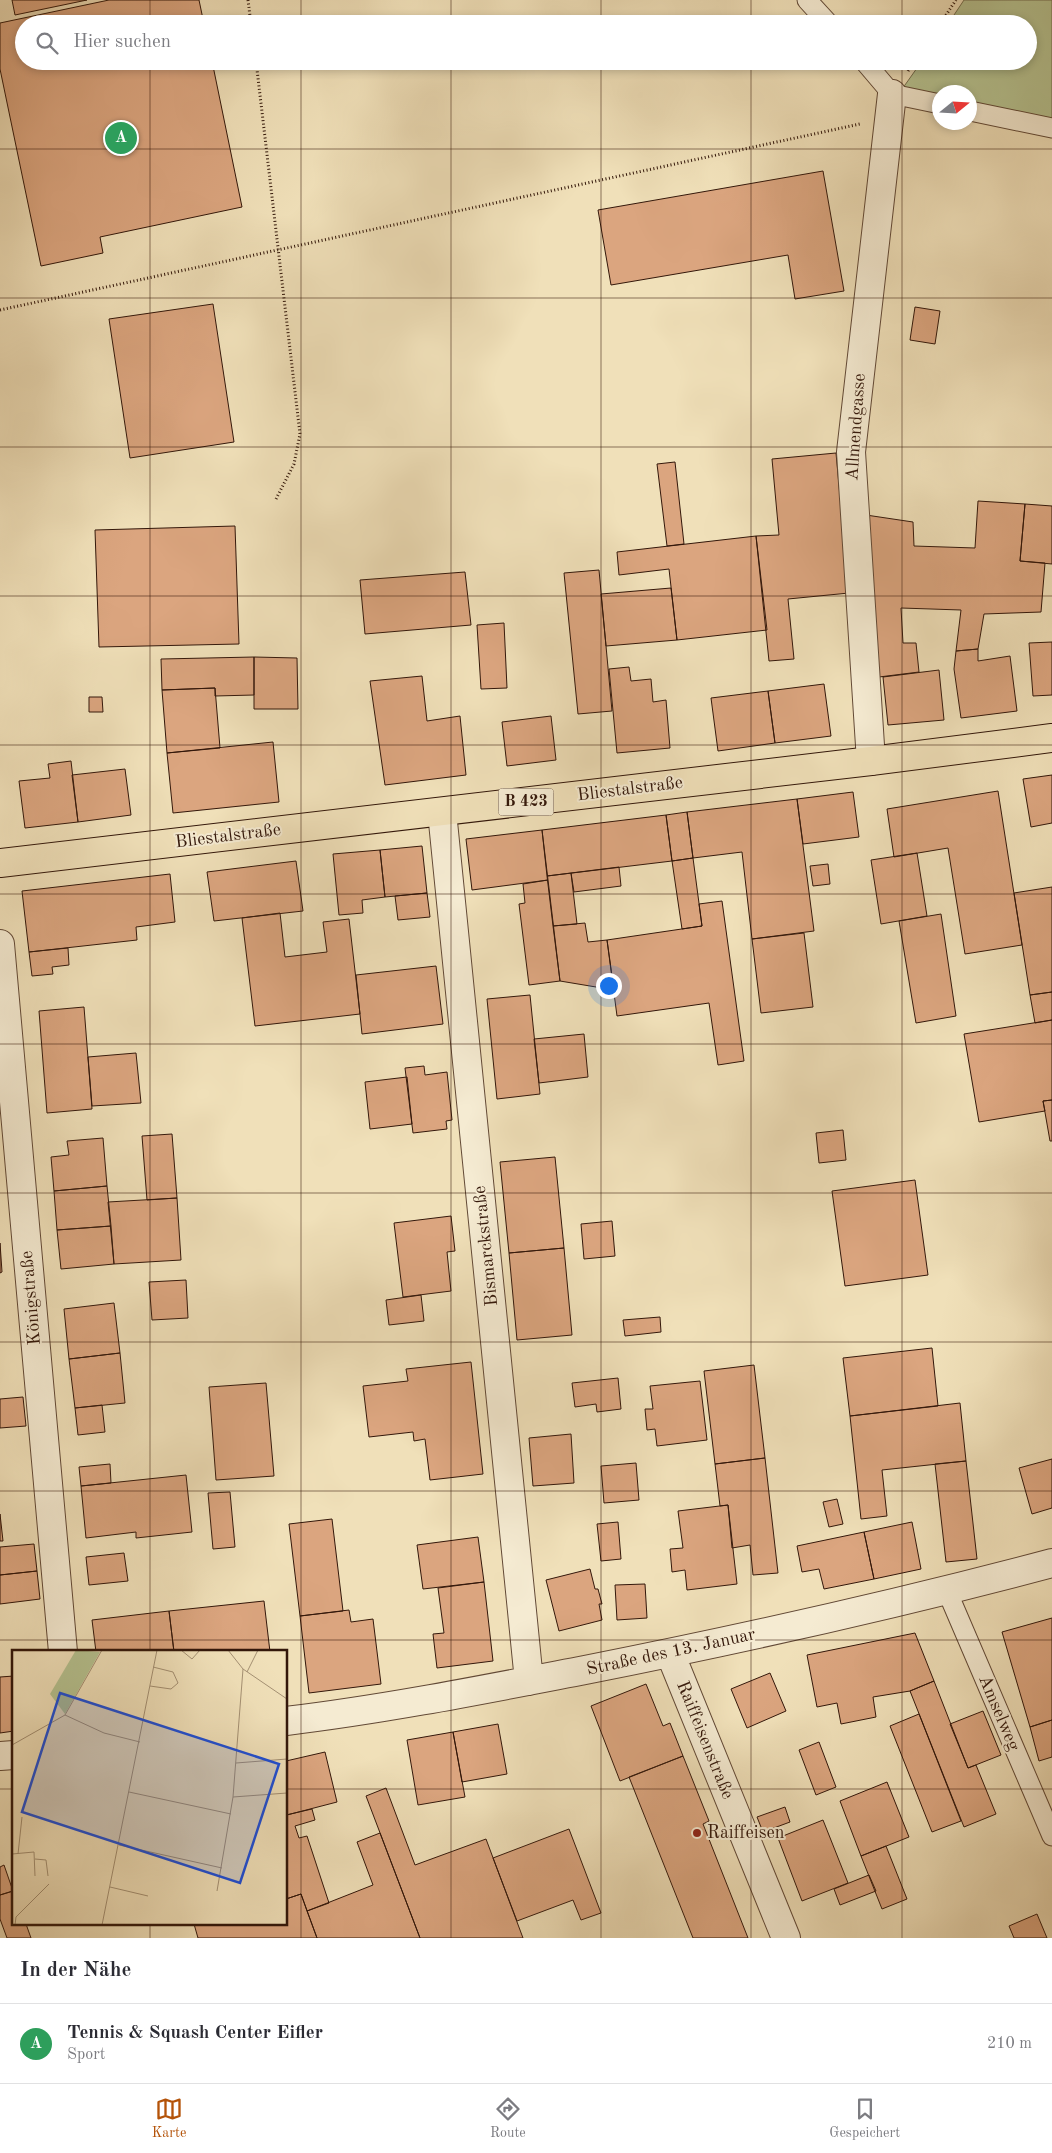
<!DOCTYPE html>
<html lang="de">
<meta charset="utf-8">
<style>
:root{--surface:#fff;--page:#f2f2f3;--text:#2b2b33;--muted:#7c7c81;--line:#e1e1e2;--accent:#b45309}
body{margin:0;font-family:"Old Standard TT",serif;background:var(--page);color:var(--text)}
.compass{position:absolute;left:932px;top:85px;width:45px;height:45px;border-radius:50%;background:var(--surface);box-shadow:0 2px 8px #0003;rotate:72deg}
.you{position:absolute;left:608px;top:985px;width:18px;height:18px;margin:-12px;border:4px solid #fff;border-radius:50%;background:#1a73e8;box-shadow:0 0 0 8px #1a73e833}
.badge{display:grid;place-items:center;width:32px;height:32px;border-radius:50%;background:var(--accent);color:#fff;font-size:16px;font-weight:700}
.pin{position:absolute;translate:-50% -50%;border:2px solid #fff;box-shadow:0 1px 5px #0006}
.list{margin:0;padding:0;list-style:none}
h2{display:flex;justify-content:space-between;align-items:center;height:65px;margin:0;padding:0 20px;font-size:21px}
h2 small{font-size:16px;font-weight:400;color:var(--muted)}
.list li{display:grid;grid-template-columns:32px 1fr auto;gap:15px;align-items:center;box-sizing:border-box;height:80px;padding:0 20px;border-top:1px solid var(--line)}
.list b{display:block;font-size:19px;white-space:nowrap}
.list p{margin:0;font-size:16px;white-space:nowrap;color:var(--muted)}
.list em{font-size:16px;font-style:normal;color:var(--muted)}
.icon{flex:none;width:28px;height:28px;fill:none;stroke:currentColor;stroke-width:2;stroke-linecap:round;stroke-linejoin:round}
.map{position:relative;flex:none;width:1052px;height:1938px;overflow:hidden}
.search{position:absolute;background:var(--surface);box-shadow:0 2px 8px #0003;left:15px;right:15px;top:15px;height:55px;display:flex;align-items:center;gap:12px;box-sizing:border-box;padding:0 18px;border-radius:28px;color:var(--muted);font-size:19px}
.sheet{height:145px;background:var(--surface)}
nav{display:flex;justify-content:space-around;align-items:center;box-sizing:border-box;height:70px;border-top:1px solid var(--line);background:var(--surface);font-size:14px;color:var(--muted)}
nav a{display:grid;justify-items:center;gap:2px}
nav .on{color:var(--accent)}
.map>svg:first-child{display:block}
</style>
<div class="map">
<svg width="1052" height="1938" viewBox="0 0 1052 1938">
<rect width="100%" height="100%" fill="#f0e0b9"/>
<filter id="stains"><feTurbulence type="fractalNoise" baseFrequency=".004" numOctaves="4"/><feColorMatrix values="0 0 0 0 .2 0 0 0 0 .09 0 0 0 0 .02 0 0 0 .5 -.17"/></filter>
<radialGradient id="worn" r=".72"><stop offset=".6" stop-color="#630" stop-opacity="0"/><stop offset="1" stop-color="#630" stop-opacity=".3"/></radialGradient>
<!-- green -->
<path fill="#b6c391" stroke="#746d4e" d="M964,0h88v123l-82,-17v-14h-30l-1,8 -39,-8 22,-31h106v-37h-80z"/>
<!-- building -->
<path fill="#dba57f" stroke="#33170a" d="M12,0h75l-72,15z
M109,0h90l5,24h-180v37h188l30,146 -142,30 3,16 -62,13 -41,-197v-46z
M823,171l21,120 -49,8 -7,-44 -177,30 -13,-75z
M213,304l21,138 -104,16 -21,-139z
M915,307l25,4 -5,33 -25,-4z
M836,453l13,140 -61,6 6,60 -25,2 -13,-125 23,-1 -7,-76z
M675,462l9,82 -17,2 -10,-82z
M978,501l47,3 -5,57 25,2 -4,49 -57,2 -6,35 -22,2 5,-41 -60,-2 2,35h13l3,29 -40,5 -13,-162 47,7 1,24 61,2z
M1025,504l27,2v58l-32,-3z
M235,526l4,118 -140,3 -4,-117z
M756,536l11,94 -90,10 -8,-71 -50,6 -2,-23z
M599,570l13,141 -34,3 -14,-141z
M465,572l6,53 -106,9 -5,-54z
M671,588l6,52 -71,6 -5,-52z
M504,623l3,65 -26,1 -4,-64z
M1052,642v53l-19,1 -4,-53z
M978,649v12l32,-5 7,55 -56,7 -7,-49 2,-18z
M254,657l43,1 1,51h-44z
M254,657v38l-39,1v-8l-53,2 -1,-31z
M629,667l2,14 20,-2 2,23 13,-2 4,48 -53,5 -8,-84z
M939,670l5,50 -56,5 -5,-48z
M422,676l5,45 33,-5 6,59 -81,10 -15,-104z
M824,684l7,52 -56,7 -7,-52z
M215,688l5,60 -53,5 -5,-63z
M768,691l7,52 -57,8 -7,-53z
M89,697h13l1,15h-14z
M551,716l5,44 -49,6 -5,-44z
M273,742l6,60 -106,11 -6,-60z
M71,761l7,61 -53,6 -6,-47 31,-3 -2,-14z
M125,769l6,46 -53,7 -6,-47z
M1052,775v48l-21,4 -8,-48z
M998,791l24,154 -57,9 -17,-106 -54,9 -7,-48z
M853,792l6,45 -56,7 -6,-45z
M797,799l17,132 -62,8 -10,-87 -49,6 -6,-46z
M687,812l6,46 -21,3 -6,-46z
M666,815l6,46 -125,15 -5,-46z
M542,830l6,50 -76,10 -6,-51z
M422,846l5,47 -42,4 -5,-47z
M380,850l5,47 -23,3 1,13 -24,2 -6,-61z
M917,853l10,63 -46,8 -10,-64z
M693,858l9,68 -20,3 -10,-68z
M296,861l7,50 -89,10 -7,-49z
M828,864l2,20 -17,2 -3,-20z
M619,867l2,19 -47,6 -3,-19z
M571,873l6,51 -24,2 -6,-50z
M170,874l5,48 -39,5 1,13 -108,12 -7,-61z
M548,880l12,101 -31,4 -10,-81 6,-1 -2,-19z
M1052,887v105l-22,3 -16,-102z
M427,893l3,24 -32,3 -3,-24z
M722,901l22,160 -26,4 -9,-62 -92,13 -10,-76 95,-14 -3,-22z
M280,913l5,44 42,-5 -4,-30 26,-3 11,95 -105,12 -13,-108z
M941,914l15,102 -40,7 -17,-102z
M585,923l3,19 19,-2 7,50 -54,-9 -7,-55z
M804,933l9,74 -52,6 -9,-74z
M68,948l1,17 -17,2 1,7 -21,2 -3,-24z
M436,966l7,58 -81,10 -6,-59z
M1052,992v28l-17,3 -5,-28z
M530,995l10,99 -43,5 -10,-100z
M84,1007l8,102 -45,4 -8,-102z
M1052,1020v80l-9,1 2,10 -66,11 -15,-88z
M584,1034l4,43 -49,6 -5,-44z
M136,1053l5,50 -49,3 -4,-49z
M424,1066l1,9 22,-3 5,48 -6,1 1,8 -34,4 -8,-65z
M407,1077l5,47 -42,5 -5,-47z
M1052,1100v41h-2l-7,-40z
M843,1130l3,30 -27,3 -3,-30z
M172,1134l5,64 -30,2 -5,-64z
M103,1138l4,48 -53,5 -3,-34 18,-2 -2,-14z
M555,1157l9,91 -55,5 -9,-91z
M915,1180l13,95 -83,11 -13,-95z
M107,1186l4,40 -54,4 -3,-39z
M177,1198l4,62 -67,4 -6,-62z
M451,1216l4,35 -8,1 4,39 -48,6 -9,-74z
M612,1221l3,35 -31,3 -3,-35z
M111,1226l3,38 -53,5 -4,-39z
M0,1243l2,29 -2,1z
M564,1248l8,87 -55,5 -8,-87z
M186,1280l2,38 -36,2 -3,-38z
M421,1295l3,26 -35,4 -3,-25z
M114,1303l6,50 -51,6 -5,-50z
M660,1317l1,15 -36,4 -2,-16z
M932,1348l6,58 -88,10 -7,-58z
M120,1353l5,50 -50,5 -6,-49z
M471,1362l12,112 -53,6 -5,-41 -11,2 -1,-9 -44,5 -6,-51 45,-5 -2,-12z
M754,1365l11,93 -50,6 -11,-93z
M618,1378l3,31 -24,3 -1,-8 -21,3 -3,-24z
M700,1381l7,59 -50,6 -2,-17 -8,1 -2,-21h8l-3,-23z
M266,1383l8,93 -58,4 -7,-93z
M23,1397l3,29 -26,2v-29z
M960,1403l6,58 -84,9 5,46 -26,3 -11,-103z
M102,1405l3,27 -27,3 -3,-27z
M571,1434l3,49 -41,3 -4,-48z
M765,1458l13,115 -25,2 -3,-30 -18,3 -4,-43 -8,1 -5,-42z
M1052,1459v49l-20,6 -13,-46z
M966,1461l11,98 -31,3 -11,-98z
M636,1463l3,37 -35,3 -3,-37z
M110,1464l1,19 -30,3 -2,-19z
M186,1475l6,57 -56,6v-6l-50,6 -5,-52z
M230,1492l5,55 -22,2 -5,-56z
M837,1499l6,25 -14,3 -6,-25z
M728,1505l9,79 -50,6 -2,-20 -13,2 -2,-23 13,-1 -5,-37z
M0,1514l3,27h-3z
M332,1519l11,92 -43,5 -11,-92z
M618,1522l3,37 -20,2 -4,-37z
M912,1522l9,47 -47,10 -10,-47z
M864,1532l10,47 -50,10 -5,-20 -17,3 -5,-26z
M478,1537l6,45 -61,7 -6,-44z
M34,1544l3,27 -37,4v-28z
M124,1553l4,28 -39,4 -3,-28z
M590,1569l5,20h3l4,15h-3l3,16 -43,11 -13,-51z
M37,1571l3,28 -40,5v-29z
M484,1582l9,79 -56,7 -4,-34 11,-1 -6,-45z
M645,1584l2,34 -30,2 -2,-35z
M264,1601l6,51h-96l-5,-41z
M349,1610l2,12 22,-3 8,65 -72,9 -9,-77z
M169,1611l5,41h-78l-4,-32z
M1052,1618v102l-22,7 -28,-95z
M915,1633l19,48 -24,10 -37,6 3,20 -35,7 -4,-21 -20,4 -10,-52z
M770,1673l16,38 -39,17 -16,-39z
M14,1676v55l-14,2v-56z
M934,1681l34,87 8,-3 20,49 -32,13 -54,-136z
M646,1684l17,42 7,-3 13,33 -63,25 -29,-75z
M983,1711l18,44 -33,13 -18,-44z
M919,1714l42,107 -29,11 -42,-106z
M1052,1720v37l-13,4 -9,-34z
M498,1724l9,50 -45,8 -9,-50z
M453,1732l12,65 -47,8 -11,-65z
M819,1742l17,45 -20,8 -17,-45z
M325,1752l12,50 -50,13 -1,-54z
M683,1756l26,65 -6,3 45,114h-55l-64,-161z
M887,1782l22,55 -48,19 -21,-55z
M386,1788l29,77 71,-26 37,99h-103l-54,-142z
M785,1807l5,15 -27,10 -6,-15z
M312,1809l3,11 -20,6 4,12 8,-2 22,67 -22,8 -6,-17 -15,5v-84z
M823,1820l25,63 -46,18 -24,-63z
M569,1829l32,84 -20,7 -8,-20 -56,21 -24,-63z
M380,1833l40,105h-103l-10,-27 66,-26 -16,-43z
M886,1846l21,53 -25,10 -21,-53z
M4,1865l9,26 -13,4v-28z
M869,1875l7,16 -36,14 -6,-16z
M13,1891l1,33h12l5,14h-24l-7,-19v-24z
M301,1894l16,44h-119l-4,-14h92v-25z
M1037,1914l10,24h-33l-5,-12z"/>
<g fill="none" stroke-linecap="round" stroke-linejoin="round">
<defs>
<path id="lane" d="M807,0l22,24
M864,61l28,33 48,10
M970,111l82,17
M947,1591l105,245"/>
<path id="street" d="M871,761l-20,-309 41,-358
M442,812l87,869
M0,944l63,708
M670,1653l116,285
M286,1721c100,-12 200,-32 299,-51 156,-31 313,-66 467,-107
M0,1756l14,-1"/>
<path id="primary" d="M0,863l871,-102 181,-23"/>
</defs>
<!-- lane casing -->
<use href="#lane" stroke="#624936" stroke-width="21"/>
<!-- street casing -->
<use href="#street" stroke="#624936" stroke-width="30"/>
<!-- primary casing -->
<use href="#primary" stroke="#33170a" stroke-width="30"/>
<!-- path -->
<path stroke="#33170a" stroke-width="3" stroke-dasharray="1 2.5" stroke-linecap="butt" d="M248,0l3,24
M940,24l16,-24
M256,61l44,373 -6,30 -18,35
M908,71l6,-10
M0,310l860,-186"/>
<!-- lane -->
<use href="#lane" stroke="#f5ebd2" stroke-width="19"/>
<!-- street -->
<use href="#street" stroke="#f5ebd2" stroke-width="28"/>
<!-- primary -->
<use href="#primary" stroke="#f0e0b9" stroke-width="28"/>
</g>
<!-- grid -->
<path fill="none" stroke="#33170a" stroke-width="1" stroke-opacity="0.55" d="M150,0v24M301,0v24M451,0v24M601,0v24M751,0v24M902,0v24M150,61v1591M301,61v1877M451,61v1877M601,61v1877M751,61v1877M902,61v1877M0,149h1052M0,298h1052M0,447h1052M0,596h1052M0,745h1052M0,894h1052M0,1044h1052M0,1193h1052M0,1342h1052M0,1491h1052M0,1640h1052M0,1789h14M286,1789h766M150,1924v14"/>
<!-- markers -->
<circle fill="#8f2418" stroke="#f5ebd2" stroke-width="2" cx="697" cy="1833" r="5"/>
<g text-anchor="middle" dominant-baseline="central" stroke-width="4" stroke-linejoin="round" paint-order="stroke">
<!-- shield labels -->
<rect fill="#f5ebd2" stroke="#6d5746" stroke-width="1" x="498.5" y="788.5" width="55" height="27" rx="4"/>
<g font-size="16" font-weight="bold" fill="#33170a">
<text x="526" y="802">B 423</text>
</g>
<!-- street labels -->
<g font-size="18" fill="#33170a" stroke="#f5ebd2">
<text transform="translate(856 427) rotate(-86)">Allmendgasse</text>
<text transform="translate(630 789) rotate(-7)">Bliestalstraße</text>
<text transform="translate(228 836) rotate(-7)">Bliestalstraße</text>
<text transform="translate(486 1246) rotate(-96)">Bismarckstraße</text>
<text transform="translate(31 1298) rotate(-95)">Königstraße</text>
<text transform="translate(671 1652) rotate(-12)">Straße des 13. Januar</text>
<text transform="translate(999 1713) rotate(67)">Amselweg</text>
<text transform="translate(705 1740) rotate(68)">Raiffeisenstraße</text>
</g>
<!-- poi labels -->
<g font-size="18" fill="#33170a" stroke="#f5ebd2" text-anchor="start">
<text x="707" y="1833">Raiffeisen</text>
</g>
</g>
<!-- overview -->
<g transform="translate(12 1650)">
<rect width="275" height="275" fill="#f0e0b9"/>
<path d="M64,0l24,2 -35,62 -15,-20z" fill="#b6c391"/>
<path fill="none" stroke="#a49073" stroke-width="1" d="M169,0l11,9 8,-9M216,0l15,19 44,30M235,22l11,-22M138,36l21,3 7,-6 -5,-11 -20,-5M53,65l39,18 36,9M0,95l53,-30 37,-65M224,113l51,-4M117,142l102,22M221,147l54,-4M107,195l103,23M0,204l22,-2 1,24M6,204l4,-37M23,209l11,1 2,16M98,237l38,9M205,241l16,-94 10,-128M3,275l1,-8 33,-33M90,275l55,-275"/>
<path fill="#1d4ed8" fill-opacity="0.15" stroke="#1d4ed8" stroke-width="2.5" d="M48,43l219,71 -39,119 -218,-71z"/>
<rect width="275" height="275" fill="none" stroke="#33170a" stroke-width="2.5"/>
</g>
<rect width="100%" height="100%" filter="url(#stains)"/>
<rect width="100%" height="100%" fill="url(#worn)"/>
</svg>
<svg class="compass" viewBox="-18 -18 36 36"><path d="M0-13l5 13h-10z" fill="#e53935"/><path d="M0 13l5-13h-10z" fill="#7c7c81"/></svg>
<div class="you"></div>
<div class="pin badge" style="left:121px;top:138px;background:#2e9e5b">A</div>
<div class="search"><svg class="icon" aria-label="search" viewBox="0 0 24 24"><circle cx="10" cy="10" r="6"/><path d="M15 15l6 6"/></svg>Hier suchen</div>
</div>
<section class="sheet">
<h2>In der Nähe<small></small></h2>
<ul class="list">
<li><span class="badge" style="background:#2e9e5b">A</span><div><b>Tennis &amp; Squash Center Eifler</b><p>Sport</p></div><em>210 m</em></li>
</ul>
</section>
<nav>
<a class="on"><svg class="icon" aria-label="map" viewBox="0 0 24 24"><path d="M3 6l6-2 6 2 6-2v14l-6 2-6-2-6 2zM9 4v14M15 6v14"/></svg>Karte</a>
<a><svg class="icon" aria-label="directions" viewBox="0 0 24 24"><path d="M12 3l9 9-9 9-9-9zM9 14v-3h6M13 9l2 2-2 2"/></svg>Route</a>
<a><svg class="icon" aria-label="saved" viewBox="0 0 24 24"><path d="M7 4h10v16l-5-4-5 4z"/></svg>Gespeichert</a>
</nav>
